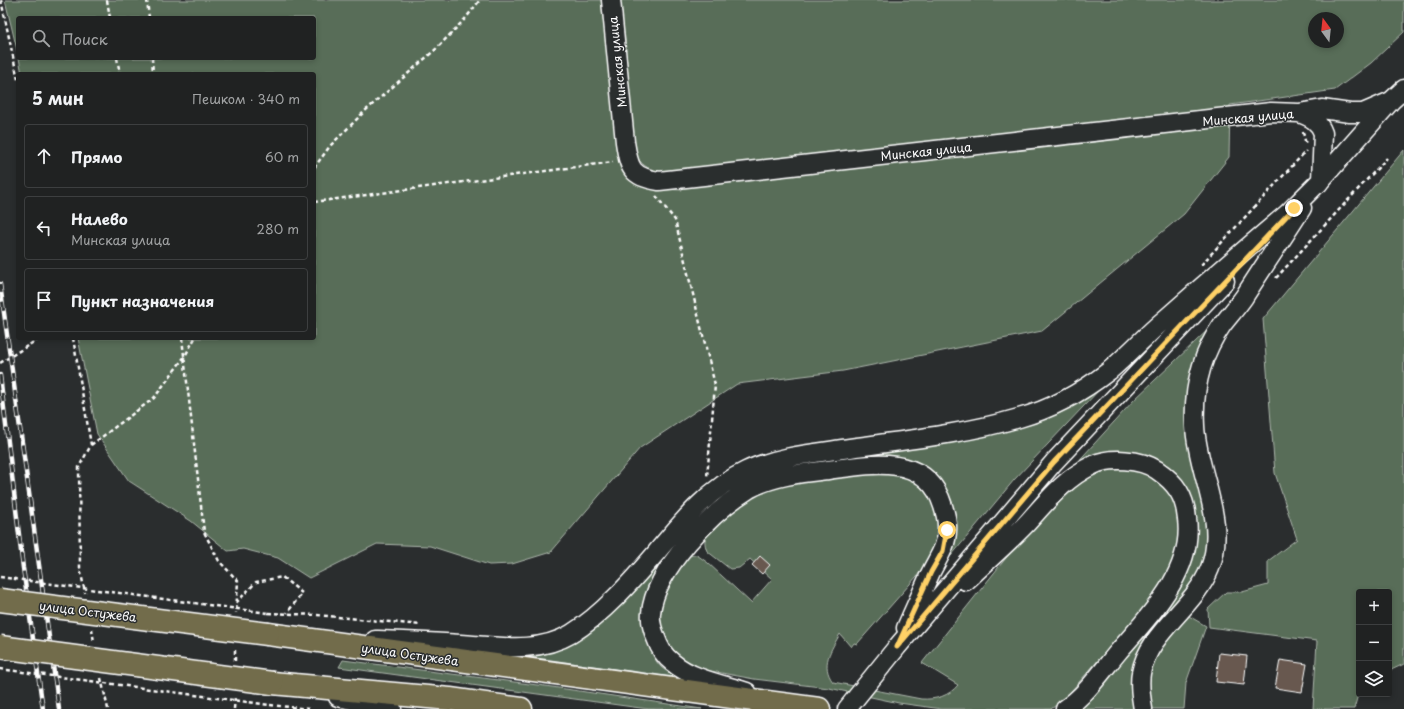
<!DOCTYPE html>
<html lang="ru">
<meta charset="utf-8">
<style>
:root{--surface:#202222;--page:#2d2f2f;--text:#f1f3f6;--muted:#a2a4a5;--line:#3d3f40}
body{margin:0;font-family:"Playpen Sans",sans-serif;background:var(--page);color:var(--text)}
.controls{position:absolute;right:12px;bottom:12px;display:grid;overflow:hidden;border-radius:4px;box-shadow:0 2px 6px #0003}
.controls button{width:36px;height:36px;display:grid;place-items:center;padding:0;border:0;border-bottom:1px solid var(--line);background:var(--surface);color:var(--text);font:20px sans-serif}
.compass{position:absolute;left:1308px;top:12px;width:36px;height:36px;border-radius:50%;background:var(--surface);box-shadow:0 2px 6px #0003;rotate:345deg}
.stop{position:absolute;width:12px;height:12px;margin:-9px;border:3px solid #ffd166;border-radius:50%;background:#fff}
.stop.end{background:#ffd166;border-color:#fff;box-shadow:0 1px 4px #0008}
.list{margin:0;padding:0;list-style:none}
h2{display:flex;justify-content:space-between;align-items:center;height:52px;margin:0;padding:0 16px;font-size:17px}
h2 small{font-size:13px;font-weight:400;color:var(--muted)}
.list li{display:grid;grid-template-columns:26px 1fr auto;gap:12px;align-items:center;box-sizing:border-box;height:64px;margin:0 8px 8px;padding:0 8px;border:1px solid var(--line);border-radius:4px}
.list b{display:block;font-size:15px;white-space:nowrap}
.list p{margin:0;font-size:13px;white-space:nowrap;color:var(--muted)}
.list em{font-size:13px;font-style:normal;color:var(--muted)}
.icon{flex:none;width:22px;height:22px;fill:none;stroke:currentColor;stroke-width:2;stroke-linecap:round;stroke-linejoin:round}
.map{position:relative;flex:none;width:1404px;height:709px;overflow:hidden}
.search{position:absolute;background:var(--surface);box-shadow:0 2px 6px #0003;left:16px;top:16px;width:300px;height:44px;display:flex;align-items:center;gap:10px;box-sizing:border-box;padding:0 14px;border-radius:4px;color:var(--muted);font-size:15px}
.panel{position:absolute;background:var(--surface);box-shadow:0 2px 6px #0003;left:16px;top:72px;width:300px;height:268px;border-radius:4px}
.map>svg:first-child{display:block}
</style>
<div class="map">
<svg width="1404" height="709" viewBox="0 0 1404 709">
<rect width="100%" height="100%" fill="#2a2d2e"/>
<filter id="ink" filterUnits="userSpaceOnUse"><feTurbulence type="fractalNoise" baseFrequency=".025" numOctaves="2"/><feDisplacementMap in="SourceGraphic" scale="8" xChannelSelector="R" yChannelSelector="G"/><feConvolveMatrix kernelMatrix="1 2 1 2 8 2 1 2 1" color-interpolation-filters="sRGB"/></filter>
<g filter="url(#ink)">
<!-- green -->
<path fill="#596d58" stroke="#acb6ac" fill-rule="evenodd" d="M5,0h602l14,147 40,42 21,1 -3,-16c-16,-1 -33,-2 -42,-17 -4,-6 -5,-14 -8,-20l-14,-137h789v32l-33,31 -36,27 -105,15 -1,52 -45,57 -142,117 -199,40 -106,13 -97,64 -89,104 -39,12 -23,1 -59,-19 -53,-2 -68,34 -31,-20 -35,-9 -15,2 -37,-30 -62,-40 -32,-47 -19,-96h236v-264h-292l-3,-16h295v-40h-296v36zM1314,18h24v24h-24z
M1404,150v514l-15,7v-79h-30v99l-5,18h-41l4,-68 -108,-14 -1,-18 18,-17h16l26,-7v-24l29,-22 -22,-66 -12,-154z
M1214,324l-18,35 12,186 -8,26 -68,101 -1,18 4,19h-59l118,-161 3,-22 -2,-17 -6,-18 -11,-16 -6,-5 -9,-6 -89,2 60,-66z
M1097,386l3,3 -86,91 -63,76 -3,-1c8,-18 8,-38 1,-56 -21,-58 -88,-40 -135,-33 -26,3 -50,6 -73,18 -3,1 -6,2 -8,4 -27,20 -43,41 -63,68 -8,10 -17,21 -22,33 -2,5 -2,12 -3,18 -4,17 4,49 17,61 6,5 15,8 22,11l-168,-24c66,-3 112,-59 151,-107 20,-25 40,-50 69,-66 33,-20 73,-22 109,-27 63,-10 138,-14 197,-38 20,-8 37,-19 55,-31z
M1113,468l30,2 24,19 10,17 3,26 -7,32 -17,28 -25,31 -66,75 -14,11h-109l-43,-6 -70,-15 -75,-9 -43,-8 -25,-8 -15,-13 -5,-9 -6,-19 -1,-13 13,-32 15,-20 6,-2h4l11,8 43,40 21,-24 -22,-20 -11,9 -9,1 -23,-18c-2,-6 -3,-9 -1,-15l32,-30 25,-15 17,-6 90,-14 40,5 19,15 9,27v16l-3,14 -7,13 -11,15 -60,68 -3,-1 -3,4 -11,-13c-9,16 -20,31 -7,48l88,17c15,1 28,-3 37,-14l-36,-22 84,-105 43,-50 38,-32z
M1187,615l19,11 -20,57 -2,26h-32l-6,-20 9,-35z
M343,660l202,26 157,23h-54l-309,-42z"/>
<!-- building -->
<path fill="#67584f" stroke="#fff" d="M760,556l10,9 -8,9 -10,-9z
M1219,653l28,3 -3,29 -28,-3z
M1280,660l27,4 -5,28 -27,-4z"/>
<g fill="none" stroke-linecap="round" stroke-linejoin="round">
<defs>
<path id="minor" d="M611,0l14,142c4,26 6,35 34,39l612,-69 28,1 23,-4 28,4h13l28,-12
M1299,113c11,4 20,8 24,20l-2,47 -3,4
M1286,215l35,-35 70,-79 13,-12
M966,581c20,-19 42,-38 61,-58 20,-22 38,-45 66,-58 17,-8 48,-6 64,5 19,13 28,26 30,49 7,52 -37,96 -69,133 -16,19 -32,43 -53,57
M375,640c28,1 57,2 85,4 37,2 77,10 111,-10 31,-19 61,-53 85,-81 26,-31 52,-64 90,-82 31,-15 71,-18 104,-23 57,-8 114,-14 169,-30 33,-9 63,-26 90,-47 19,-16 36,-35 55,-51 43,-38 86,-75 130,-112
M747,692c-26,-8 -55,-13 -75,-30 -8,-6 -13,-15 -16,-24 -3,-7 -6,-17 -5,-25 4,-44 62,-102 98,-124 23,-13 53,-16 79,-19 38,-5 93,-17 112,28 4,10 8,21 7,32 0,17 -10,29 -17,44 -8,18 -16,36 -24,54
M338,697l54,12
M847,709l50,-62 157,-185 171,-181
M1143,709c-2,-12 -4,-24 -2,-36 7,-41 54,-66 69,-105 18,-47 -13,-95 -15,-142 -2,-36 6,-71 27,-101 7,-9 15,-18 22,-28 19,-30 39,-59 58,-89"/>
<path id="major" d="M268,634l551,75
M272,683l178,16 71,10"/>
</defs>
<!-- minor casing -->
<use href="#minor" stroke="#fff" stroke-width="21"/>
<!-- major casing -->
<use href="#major" stroke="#fff" stroke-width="25"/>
<!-- path -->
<path stroke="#fff" stroke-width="2.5" stroke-dasharray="4 3" stroke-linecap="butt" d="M1,0l17,80
M107,0l3,18
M147,0l2,18
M117,58l3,16
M152,58l1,16
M1303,132l3,13
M314,168l16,-22 35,-35 71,-62 29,-30 15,-19
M656,196l19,24 40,165 -8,92
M314,202l299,-40
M1201,265l105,-114
M1276,278l111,-120
M73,338l18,107 -12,22 1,101 5,25
M182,338l22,194 15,29 19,20 -2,32
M0,363l40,-25
M91,445l63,-47 31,-42 10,-18
M236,603l20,-21 26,-5 20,16 -15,20
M268,613l49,2 104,10
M92,629l2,13
M235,661v-13
M101,678l7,31
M270,705l39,4
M234,709l1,-13"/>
<!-- minor -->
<use href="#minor" stroke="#2a2d2e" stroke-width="18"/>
<!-- major -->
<use href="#major" stroke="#726c4b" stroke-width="22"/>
<defs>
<path id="rail" d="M0,284l59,425
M0,375l23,193 20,141"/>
</defs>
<!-- rail casing -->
<use href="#rail" stroke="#fff" stroke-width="4.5"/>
<!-- rail -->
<use href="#rail" stroke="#2a2d2e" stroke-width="3" stroke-dasharray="9" stroke-linecap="butt"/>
<defs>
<path id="major-bridge" d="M0,600l268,34
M0,647l272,36"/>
</defs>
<!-- major-bridge casing -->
<use href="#major-bridge" stroke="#fff" stroke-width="25" stroke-linecap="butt"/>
<!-- path-bridge -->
<path stroke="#fff" stroke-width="2.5" stroke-dasharray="4 3" stroke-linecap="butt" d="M0,577l268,36
M0,669l270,36"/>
<!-- major-bridge -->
<use href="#major-bridge" stroke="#726c4b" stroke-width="22"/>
</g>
</g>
<g fill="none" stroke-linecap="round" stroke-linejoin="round" filter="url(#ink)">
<!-- route -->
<path stroke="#ffd166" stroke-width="5" d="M947,530l-4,21 -12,21 -34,75 157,-185 240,-254"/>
</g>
<g text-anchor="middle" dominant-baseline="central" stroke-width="3" stroke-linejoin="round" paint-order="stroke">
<!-- street labels -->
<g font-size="12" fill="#fff" stroke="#2a2d2e">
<text transform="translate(617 62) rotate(-96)">Минская улица</text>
<text transform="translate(1248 117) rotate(-5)">Минская улица</text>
<text transform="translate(926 151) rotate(-6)">Минская улица</text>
<text transform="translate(88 611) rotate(7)">улица Остужева</text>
<text transform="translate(410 654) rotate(8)">улица Остужева</text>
</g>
</g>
</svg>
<div class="controls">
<button>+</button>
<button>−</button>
<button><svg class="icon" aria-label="layers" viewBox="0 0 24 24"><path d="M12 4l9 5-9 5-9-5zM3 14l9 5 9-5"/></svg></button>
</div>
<svg class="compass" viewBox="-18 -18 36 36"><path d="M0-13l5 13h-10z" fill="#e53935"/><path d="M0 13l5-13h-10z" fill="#a2a4a5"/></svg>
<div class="stop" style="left:947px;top:530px"></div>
<div class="stop end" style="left:1294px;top:208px"></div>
<div class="search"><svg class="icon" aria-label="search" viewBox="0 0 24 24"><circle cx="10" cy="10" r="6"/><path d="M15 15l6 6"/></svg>Поиск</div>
<section class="panel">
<h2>5 мин<small>Пешком · 340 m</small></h2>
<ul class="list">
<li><svg class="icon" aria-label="ahead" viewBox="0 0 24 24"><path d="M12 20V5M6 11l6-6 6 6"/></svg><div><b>Прямо</b></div><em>60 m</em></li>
<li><svg class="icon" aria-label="left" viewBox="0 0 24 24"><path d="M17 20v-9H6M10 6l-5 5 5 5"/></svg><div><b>Налево</b><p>Минская улица</p></div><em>280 m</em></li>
<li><svg class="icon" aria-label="arrive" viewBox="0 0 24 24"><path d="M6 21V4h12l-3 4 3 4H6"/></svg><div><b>Пункт назначения</b></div></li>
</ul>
</section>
</div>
